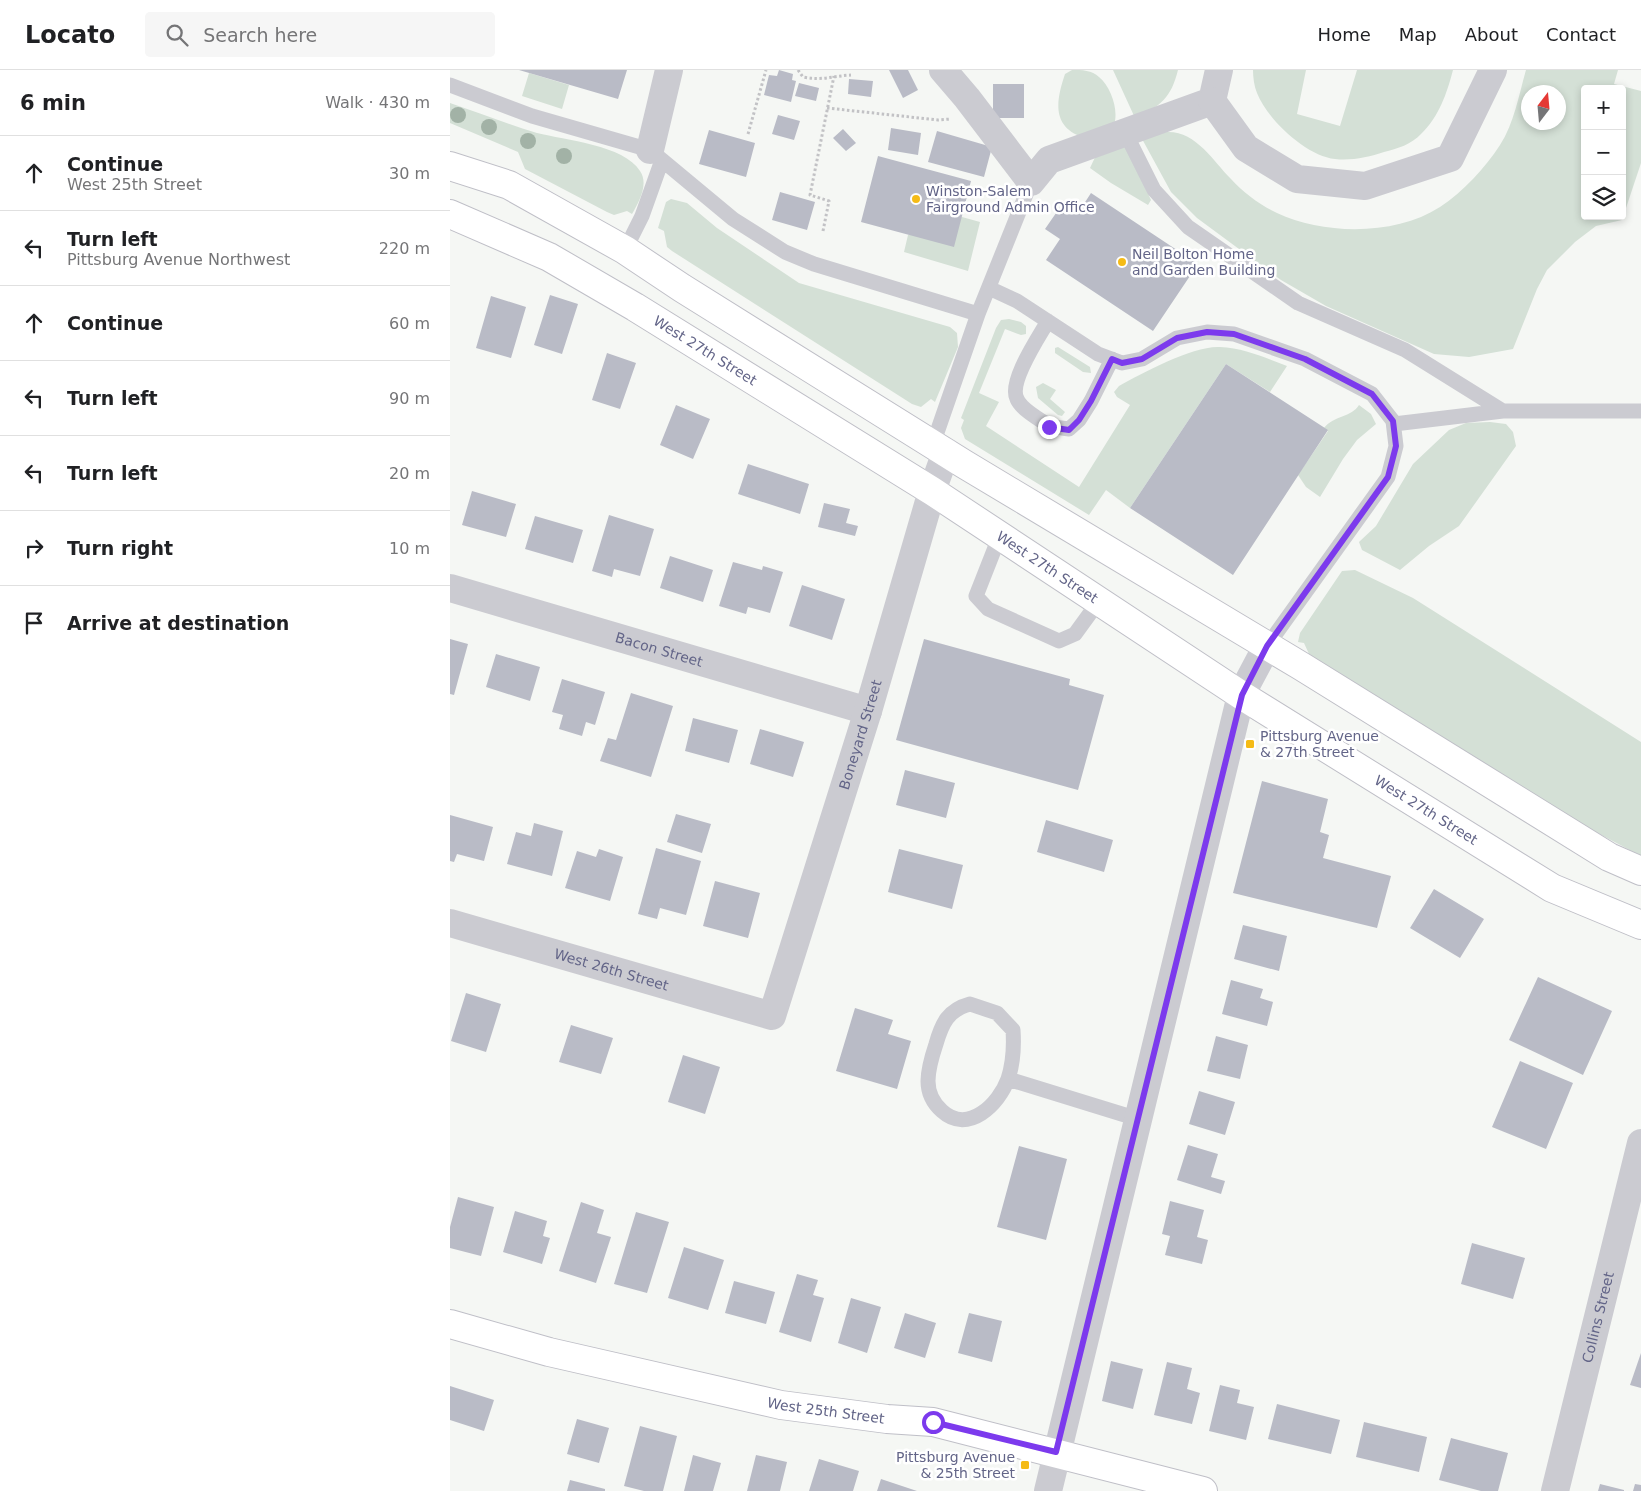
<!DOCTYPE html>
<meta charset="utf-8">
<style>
:root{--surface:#fff;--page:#f6f6f6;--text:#202124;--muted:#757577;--line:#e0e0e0}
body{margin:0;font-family:"DejaVu Sans",sans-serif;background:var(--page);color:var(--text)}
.controls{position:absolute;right:15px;top:15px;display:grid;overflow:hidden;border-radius:5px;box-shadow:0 2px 8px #0003}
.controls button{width:45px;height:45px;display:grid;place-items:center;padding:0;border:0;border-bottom:1px solid var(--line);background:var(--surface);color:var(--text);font:25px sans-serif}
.compass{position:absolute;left:1071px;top:15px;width:45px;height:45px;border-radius:50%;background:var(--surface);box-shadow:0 2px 8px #0003;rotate:16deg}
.stop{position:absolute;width:15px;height:15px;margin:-11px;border:4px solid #7c3aed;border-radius:50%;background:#fff}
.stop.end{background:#7c3aed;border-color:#fff;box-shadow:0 1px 5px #0008}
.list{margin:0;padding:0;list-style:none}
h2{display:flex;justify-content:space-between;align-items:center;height:65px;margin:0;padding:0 20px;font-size:21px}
h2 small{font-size:16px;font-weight:400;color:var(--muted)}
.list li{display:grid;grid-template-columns:32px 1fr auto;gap:15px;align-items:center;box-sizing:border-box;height:75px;padding:0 20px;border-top:1px solid var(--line)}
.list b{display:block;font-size:19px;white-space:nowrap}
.list p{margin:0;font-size:16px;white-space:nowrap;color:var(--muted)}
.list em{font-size:16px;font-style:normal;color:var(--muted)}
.icon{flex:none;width:28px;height:28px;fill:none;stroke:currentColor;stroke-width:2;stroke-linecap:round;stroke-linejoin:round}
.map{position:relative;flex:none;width:1191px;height:1421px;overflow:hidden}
header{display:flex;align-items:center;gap:30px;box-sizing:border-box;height:70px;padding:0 25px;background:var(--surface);border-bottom:1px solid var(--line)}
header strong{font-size:24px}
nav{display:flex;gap:28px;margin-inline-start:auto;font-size:18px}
.search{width:350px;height:45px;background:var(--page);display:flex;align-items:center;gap:12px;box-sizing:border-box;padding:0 18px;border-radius:5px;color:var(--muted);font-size:19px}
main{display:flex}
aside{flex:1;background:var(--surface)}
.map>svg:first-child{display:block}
</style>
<header>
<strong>Locato</strong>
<div class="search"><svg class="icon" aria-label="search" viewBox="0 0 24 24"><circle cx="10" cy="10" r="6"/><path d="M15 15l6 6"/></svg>Search here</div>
<nav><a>Home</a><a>Map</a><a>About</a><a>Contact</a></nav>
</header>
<main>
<aside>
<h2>6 min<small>Walk · 430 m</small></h2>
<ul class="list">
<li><svg class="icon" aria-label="ahead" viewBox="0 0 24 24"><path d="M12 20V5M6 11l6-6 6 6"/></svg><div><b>Continue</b><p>West 25th Street</p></div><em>30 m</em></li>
<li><svg class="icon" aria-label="left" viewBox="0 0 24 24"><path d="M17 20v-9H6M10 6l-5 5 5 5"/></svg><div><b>Turn left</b><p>Pittsburg Avenue Northwest</p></div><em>220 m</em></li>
<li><svg class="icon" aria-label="ahead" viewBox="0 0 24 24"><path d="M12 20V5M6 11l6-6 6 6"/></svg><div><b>Continue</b></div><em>60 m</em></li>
<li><svg class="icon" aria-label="left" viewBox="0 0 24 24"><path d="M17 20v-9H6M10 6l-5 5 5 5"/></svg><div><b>Turn left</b></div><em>90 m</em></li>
<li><svg class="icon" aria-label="left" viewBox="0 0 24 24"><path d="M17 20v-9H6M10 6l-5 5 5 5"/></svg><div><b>Turn left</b></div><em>20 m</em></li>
<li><svg class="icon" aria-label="right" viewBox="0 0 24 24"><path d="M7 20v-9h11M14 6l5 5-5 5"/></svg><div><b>Turn right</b></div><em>10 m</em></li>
<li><svg class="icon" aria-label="arrive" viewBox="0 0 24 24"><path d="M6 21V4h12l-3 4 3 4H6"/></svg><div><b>Arrive at destination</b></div></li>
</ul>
</aside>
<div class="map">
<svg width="1191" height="1421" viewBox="0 0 1191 1421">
<rect width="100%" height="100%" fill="#f5f7f4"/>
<!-- green -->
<path fill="#d4e0d6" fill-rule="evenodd" d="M622,0c10,0 20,0 27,7 12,10 20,33 15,48l-35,11c-28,-12 -22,-38 -14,-62z
M663,0h65c-7,28 -17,36 -43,48z
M803,0h53l-9,44 43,12 17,-56h96c-6,23 -14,47 -32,64 -9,10 -24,15 -37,18 -15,5 -33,9 -49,7 -29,-3 -68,-40 -78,-66 -3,-7 -4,-16 -4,-23z
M1076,0h92l-4,14 27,7v72l-19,57 -26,6 -21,16 -28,28 -10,19 -24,60 -44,8 -35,-3 -108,-48 -45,-26 -84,-62 -26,-26 -30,-55c8,-2 17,-5 26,-5 29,-1 46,29 64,47 13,14 29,26 46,34 47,22 118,23 163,-6 23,-15 45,-39 60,-62 14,-21 19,-51 26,-75zM1135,19h37v127h-37zM1078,22h30v30h-30z
M79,3l40,12 -7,24 -40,-13z
M0,33c29,10 58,21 87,30 28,7 87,12 103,38 9,13 -1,31 -8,43l-5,-3 -13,4 -7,-3 -82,-43 -7,-17 -68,-29z
M674,73l27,57 -3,5 -37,-22 -21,-15 7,-15z
M221,129l16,4 30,25 82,55 151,44 7,6 1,14 -23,55 -4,-3 -10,8 -9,-3 -240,-153 -5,-4 -3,-16 -6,-3 8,-26z
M512,147l18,5 -12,49 -64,-19 4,-17z
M559,249l12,3 5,4v8l-5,1 -16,-6 -26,64 20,9 -13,24 93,61 51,-82 -13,-8 -3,-5 5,-6c23,-13 76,-41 101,-39 24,1 46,11 67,19l-17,26 -44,-28 -96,144 -24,-18 -17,25 -124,-76 -4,-11 3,-8 -3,-2 35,-90 5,-8z
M608,277l32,20 1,6 -8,-1 -28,-19v-5z
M593,313l13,7 -6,9 15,13 -3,4 -4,-1 -20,-17 -2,-11z
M909,335l12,9 5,10 -19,16 -14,19 -23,38 -14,-10 -8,-12 30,-44 -4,-3c9,-12 28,-11 35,-23z
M1040,352l16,2 7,8 3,14 -57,80 -30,20 -29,24 -38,-20 -3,-8 17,-16 37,-62 36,-34 17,-7z
M905,500l58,28 228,144v114l-66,-35 -266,-167 -5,-11 -6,-1 2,-9 42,-62z"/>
<!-- building -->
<path fill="#b9bbc6" d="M69,0h108l-9,29z
M329,0l14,4 -1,6 4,1 -5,21 -27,-7 5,-20 8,1z
M439,0h19l10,20 -15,8z
M399,9l24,2 -2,16 -23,-3z
M349,13l20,5 -3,13 -21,-5z
M543,14h31v34h-31z
M328,45l22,6 -6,19 -22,-6z
M441,58l30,5 -3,22 -30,-5z
M393,59l13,14 -10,8 -13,-13z
M259,60l46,13 -9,34 -47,-13z
M487,61l55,16 -8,30 -56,-15z
M428,86l93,25 -17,66 -93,-25z
M330,122l35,10 -8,28 -35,-10z
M641,123l107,71 -45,67 -107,-71 14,-21 -15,-10 18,-26 15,10z
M100,225l28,9 -16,50 -28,-9z
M41,226l35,11 -15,51 -35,-10z
M157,283l29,10 -16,46 -28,-9z
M776,294l102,66 -95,145 -103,-67z
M226,335l34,14 -17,40 -33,-14z
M298,394l61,20 -9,30 -62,-20z
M22,421l44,13 -10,33 -44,-12z
M374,433l26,6 -4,14 12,3 -3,10 -37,-9z
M159,445l45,14 -14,47 -26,-7 -2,8 -20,-6z
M85,446l48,14 -10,33 -48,-14z
M220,486l43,14 -10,32 -43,-14z
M283,492l29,8 1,-4 20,6 -13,41 -22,-6 -2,7 -27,-8z
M352,515l43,14 -13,41 -43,-14z
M0,569l18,5 -14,51 -4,-1z
M474,569l146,40 -1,6 35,10 -26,95 -182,-50z
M46,584l44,13 -10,34 -44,-14z
M112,609l43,13 -10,33 -9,-3 -4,14 -23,-7 4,-14 -11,-3z
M181,623l42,13 -22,71 -51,-16 8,-23 8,2z
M243,648l45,12 -9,33 -44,-12z
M310,659l44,13 -11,35 -43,-13z
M455,700l50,13 -9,35 -50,-13z
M812,711l66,18 -8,33 9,3 -6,23 68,18 -14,52 -144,-35z
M226,744l35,10 -9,29 -35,-11z
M0,745l43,12 -9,34 -27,-7 -3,8 -4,-1z
M596,750l67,20 -9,32 -67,-20z
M84,753l29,8 -11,45 -45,-12 9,-32 15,4z
M206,778l45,13 -15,54 -26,-7 -3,11 -19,-5z
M149,779l24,8 -13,44 -45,-13 12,-37 19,6z
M449,779l64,16 -11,44 -64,-17z
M265,811l45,12 -12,45 -45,-12z
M984,819l50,30 -24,39 -50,-30z
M793,855l44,11 -8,35 -45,-12z
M1088,907l74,34 -29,64 -74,-35z
M781,910l32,9 -3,9 13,4 -6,24 -45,-12z
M16,923l35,11 -15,48 -35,-11z
M405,938l38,12 -5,14 23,7 -14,48 -61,-18z
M121,955l42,13 -12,36 -42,-12z
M766,966l32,9 -8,34 -33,-8z
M233,985l37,12 -15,47 -37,-12z
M1070,991l53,22 -27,66 -54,-22z
M749,1021l36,11 -10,33 -36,-11z
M738,1075l30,9 -7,23 14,4 -4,13 -44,-14z
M569,1076l48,13 -21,81 -49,-13z
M8,1127l36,10 -13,49 -31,-8v-21z
M720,1131l34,9 -7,27 11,3 -6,24 -37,-9 5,-19 -8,-2z
M131,1132l23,8 -7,23 14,4 -15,46 -37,-12z
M65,1141l32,10 -4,15 7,2 -8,26 -39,-12z
M186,1142l33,10 -22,71 -33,-9z
M1022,1173l53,15 -12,41 -52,-15z
M234,1177l40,13 -16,50 -40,-12z
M347,1204l21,6 -5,15 11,3 -13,44 -32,-10z
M284,1211l41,11 -9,32 -41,-11z
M401,1228l30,9 -14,46 -29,-10z
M455,1243l31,10 -11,35 -31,-10z
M519,1243l33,8 -10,41 -34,-9z
M1191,1283v35l-11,-3z
M661,1291l32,8 -10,40 -31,-8z
M717,1292l25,6 -5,21 13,4 -8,31 -38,-9z
M770,1315l20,5 -3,13 17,4 -8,33 -37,-9z
M0,1316l44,14 -10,31 -34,-11z
M827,1334l63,16 -9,34 -63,-15z
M127,1349l32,9 -10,35 -32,-9z
M914,1352l63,15 -8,35 -63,-15z
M190,1356l37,10 -14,55h-19l-20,-5z
M1001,1368l57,15 -10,38h-17l-42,-11z
M243,1385l28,8 -8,28h-29z
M306,1385l31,7 -7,29h-33z
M369,1389l40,12 -6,20h-44z
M431,1409l36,12h-40z
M120,1410l35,9v2h-38z
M1150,1414l24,6v1h-26z
M1185,1414l6,1v6h-8z"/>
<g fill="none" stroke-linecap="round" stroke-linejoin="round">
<defs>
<g id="secondary">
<path d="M0,96l59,19 116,65 57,38 282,176 337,202 308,191 32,14"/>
<path id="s4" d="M0,144l99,43 86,50 297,184 309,204 311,193 89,37"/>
<path id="s5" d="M0,1254l99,28 232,53 106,14 46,3 270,69"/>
</g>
</defs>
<!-- secondary casing -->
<use href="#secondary" stroke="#bfbfc7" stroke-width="30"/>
<!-- path -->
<path stroke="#c2c2c5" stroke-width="3" stroke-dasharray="2.5 2.5" stroke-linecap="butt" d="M348,0l5,7c18,4 30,-1 48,-2
M377,38l111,12 13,-1
M298,64l18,-64
M373,161l6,-30 -19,-6 24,-119"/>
<!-- lane -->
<path stroke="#cbcbd1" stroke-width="15" d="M0,15l82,31 118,34 83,69 52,33 29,12 164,50
M675,62l29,58 34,37 110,76 107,47 98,61
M175,180l17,-34 20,-56
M539,218l28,13 81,53 24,9 20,-4 35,-21 30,-6 27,2 71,25 67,35 21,27 3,25 -8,31 -121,169
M598,251c-9,16 -40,61 -31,78 2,5 9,11 13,14 15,11 20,14 39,16l10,-9 12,-19 21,-42
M944,354l109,-13h138
M483,374l45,-130 53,-132
M550,465l-24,61 12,13 71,32 16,-7 24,-33
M520,934l27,9 16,17c1,15 0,34 -5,49 -9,25 -40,56 -66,32 -9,-8 -14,-18 -14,-30 0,-12 4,-25 8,-37 6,-21 12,-34 34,-40z
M558,1009l130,40"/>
<!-- street -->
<g stroke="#cbcbd1" stroke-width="28">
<path d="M493,0l24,28 64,84 18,-22 163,-59 7,-31"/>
<path d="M762,31l34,47 51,31 68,7 85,-28 43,-88"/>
<path d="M200,80l19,-80"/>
<path id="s1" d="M0,518l418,123"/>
<path id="s2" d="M0,853l322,93 96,-305 64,-220 14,-39"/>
<path d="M598,1421l193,-796 26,-49"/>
<path id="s3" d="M1105,1421l86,-348"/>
</g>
<!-- secondary -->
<use href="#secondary" stroke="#fff" stroke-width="28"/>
</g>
<!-- trees -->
<g fill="#a2b2a6">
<circle cx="8" cy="45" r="8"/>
<circle cx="39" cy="57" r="8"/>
<circle cx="78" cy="71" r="8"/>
<circle cx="114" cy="86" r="8"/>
</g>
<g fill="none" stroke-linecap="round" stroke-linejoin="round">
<!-- route -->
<path stroke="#7c3aed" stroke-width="6" d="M483,1352l123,30 186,-757 25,-49 121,-169 8,-31 -3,-25 -21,-27 -67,-35 -71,-25 -27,-2 -30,6 -35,21 -20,4 -10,-4 -21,42 -12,19 -10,10 -20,-3"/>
</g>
<!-- markers -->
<g fill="#f5bb16" stroke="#fff" stroke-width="2">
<circle cx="466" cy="129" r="5"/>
<circle cx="672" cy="192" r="5"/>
<rect x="795" y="669" width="10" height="10" rx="2.5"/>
<rect x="570" y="1390" width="10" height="10" rx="2.5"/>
</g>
<g text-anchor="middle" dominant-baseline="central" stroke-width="5" stroke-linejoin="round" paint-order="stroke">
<!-- poi labels -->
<g font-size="14" fill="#636588" stroke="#fff" text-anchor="start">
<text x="476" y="121">Winston-Salem<tspan x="476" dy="16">Fairground Admin Office</tspan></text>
<text x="682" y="184">Neil Bolton Home<tspan x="682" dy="16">and Garden Building</tspan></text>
<text x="810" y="666">Pittsburg Avenue<tspan x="810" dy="16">&amp; 27th Street</tspan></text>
<text x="565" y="1387" text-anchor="end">Pittsburg Avenue<tspan x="565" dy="16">&amp; 25th Street</tspan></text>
</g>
<!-- street labels -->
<g font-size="14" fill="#636588" stroke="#fff">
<text stroke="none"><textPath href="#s4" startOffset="290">West 27th Street</textPath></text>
<text stroke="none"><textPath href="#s4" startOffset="695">West 27th Street</textPath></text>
<text stroke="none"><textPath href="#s1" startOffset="218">Bacon Street</textPath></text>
<text stroke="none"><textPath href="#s2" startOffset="630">Boneyard Street</textPath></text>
<text stroke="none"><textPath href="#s4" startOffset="1145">West 27th Street</textPath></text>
<text stroke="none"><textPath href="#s2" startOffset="168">West 26th Street</textPath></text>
<text stroke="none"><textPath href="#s3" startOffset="179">Collins Street</textPath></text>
<text stroke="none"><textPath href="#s5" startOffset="386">West 25th Street</textPath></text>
</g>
</g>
</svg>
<div class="controls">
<button>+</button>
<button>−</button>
<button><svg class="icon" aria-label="layers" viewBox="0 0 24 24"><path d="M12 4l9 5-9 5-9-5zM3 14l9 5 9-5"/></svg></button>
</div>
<svg class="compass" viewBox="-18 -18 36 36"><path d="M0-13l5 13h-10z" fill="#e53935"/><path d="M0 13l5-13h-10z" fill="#757577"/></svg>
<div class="stop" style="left:483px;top:1352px"></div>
<div class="stop end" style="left:599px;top:357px"></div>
</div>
</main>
